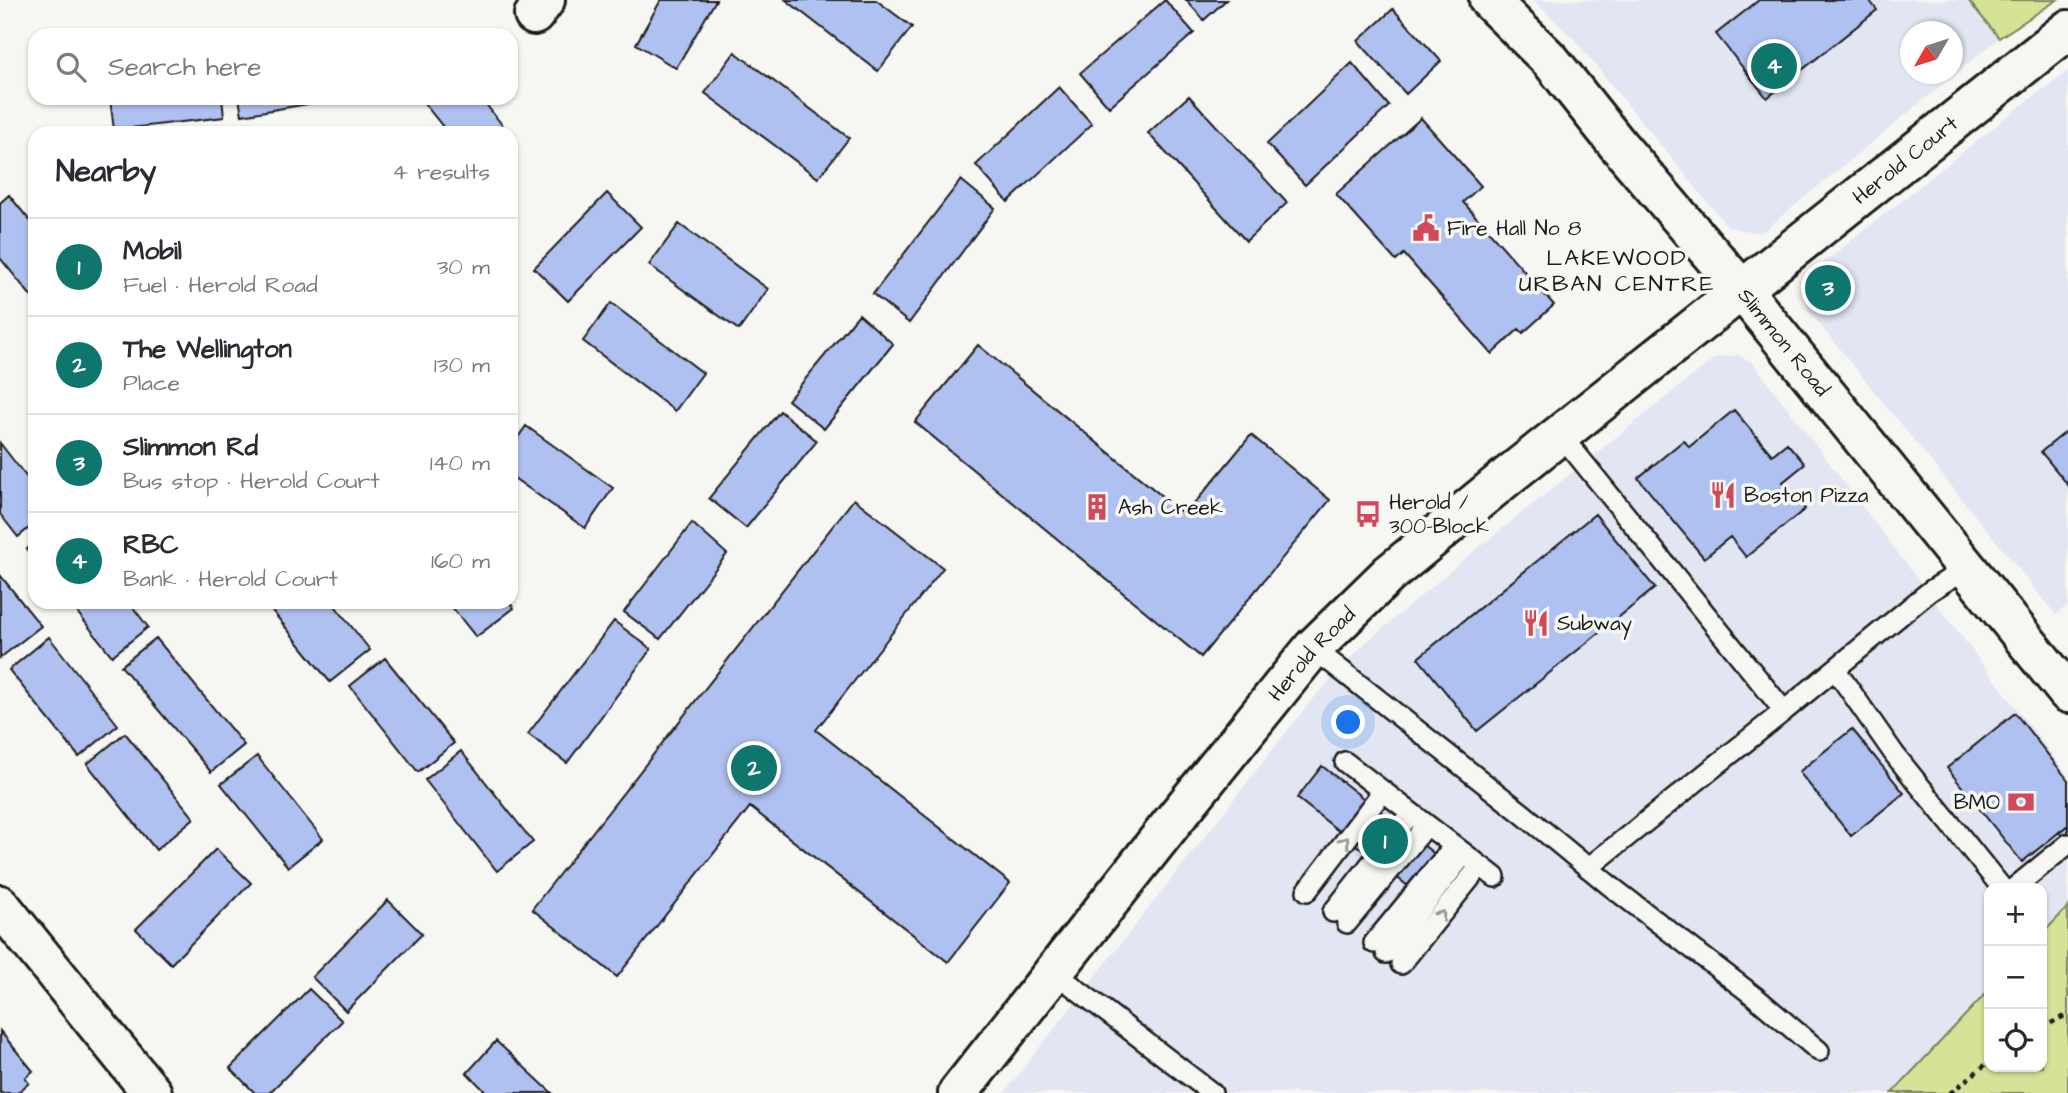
<!DOCTYPE html>
<meta charset="utf-8">
<style>
:root{--surface:#fff;--page:#f2f2f3;--text:#2b2b33;--muted:#7c7c81;--line:#e1e1e2;--accent:#0f766e}
body{margin:0;font-family:"Architects Daughter",sans-serif;background:var(--page);color:var(--text)}
.controls{position:absolute;right:21px;bottom:21px;display:grid;overflow:hidden;border-radius:14px;box-shadow:0 2px 5px #0004}
.controls button{width:63px;height:63px;display:grid;place-items:center;padding:0;border:0;border-bottom:2px solid var(--line);background:var(--surface);color:var(--text);font:35px sans-serif}
.compass{position:absolute;left:1900px;top:21px;width:63px;height:63px;border-radius:50%;background:var(--surface);box-shadow:0 2px 5px #0004;rotate:231deg}
.you{position:absolute;left:1349px;top:723px;width:24px;height:24px;margin:-18px;border:5px solid #fff;border-radius:50%;background:#1a73e8;box-shadow:0 0 0 10px #1a73e833}
.badge{display:grid;place-items:center;width:46px;height:46px;border-radius:50%;background:var(--accent);color:#fff;font-size:23px;font-weight:700}
.pin{position:absolute;translate:-50% -50%;border:4px solid #fff;box-shadow:0 2px 7px #0006}
.list{margin:0;padding:0;list-style:none}
h2{display:flex;justify-content:space-between;align-items:center;height:91px;margin:0;padding:0 28px;font-size:30px}
h2 small{font-size:23px;font-weight:400;color:var(--muted)}
.list li{display:grid;grid-template-columns:46px 1fr auto;gap:21px;align-items:center;box-sizing:border-box;height:98px;padding:0 28px;border-top:2px solid var(--line)}
.list b{display:block;font-size:26px;white-space:nowrap}
.list p{margin:0;font-size:23px;white-space:nowrap;color:var(--muted)}
.list em{font-size:23px;font-style:normal;color:var(--muted)}
.icon{flex:none;width:38px;height:38px;fill:none;stroke:currentColor;stroke-width:2;stroke-linecap:round;stroke-linejoin:round}
.map{position:relative;flex:none;width:2068px;height:1093px;overflow:hidden}
.search{position:absolute;background:var(--surface);box-shadow:0 2px 5px #0004;left:28px;top:28px;width:490px;height:77px;display:flex;align-items:center;gap:18px;box-sizing:border-box;padding:0 24px;border-radius:21px;color:var(--muted);font-size:26px}
.panel{position:absolute;background:var(--surface);box-shadow:0 2px 5px #0004;left:28px;top:126px;width:490px;height:483px;border-radius:21px}
.map>svg:first-child{display:block}
</style>
<div class="map">
<svg width="2068" height="1093" viewBox="0 0 2068 1093">
<rect width="100%" height="100%" fill="#f6f6f2"/>
<filter id="ink" filterUnits="userSpaceOnUse"><feTurbulence type="fractalNoise" baseFrequency=".0143" numOctaves="2"/><feDisplacementMap in="SourceGraphic" scale="14" xChannelSelector="R" yChannelSelector="G"/><feConvolveMatrix kernelMatrix="1 2 1 2 8 2 1 2 1" color-interpolation-filters="sRGB"/></filter>
<g filter="url(#ink)">
<!-- built -->
<path fill="#e1e6f2" fill-rule="evenodd" d="M1533,0h435l31,38 -238,195 -33,-6 -155,-189zM1910,32h42v42h-42z
M2068,71v534l-12,10 -248,-305 1,-28 7,-13 198,-158z
M1738,355l15,8 315,413v131l-26,27v-46h-53v102l-97,103h-888l306,-391 51,-55 101,-86 253,-203z"/>
<!-- green -->
<path fill="#d5e396" stroke="#788059" stroke-width="2" d="M1968,0h89l-58,38z
M2068,907v186h-176l97,-103v77h53v-133z"/>
<!-- building -->
<path fill="#afc1f1" stroke="#1c1c1c" stroke-width="2" d="M661,0h55l-40,68 -40,-24z
M786,0h90l36,27 -34,44z
M1165,0l29,33 -85,74 -29,-34z
M1186,0h40l-22,20z
M1759,0h110l8,10 -110,88 -51,-64z
M1393,9l48,52 -35,33 -48,-53z
M735,52l114,86 -31,40 -113,-85z
M1352,63l37,43 -84,79 -38,-41z
M1059,87l33,37 -84,78 -32,-37z
M1189,96l98,107 -41,38 -98,-108z
M110,98h112l2,19 -110,13z
M239,98h105l-102,17z
M420,98h61l22,28 -8,7h-47z
M1421,118l60,68 -18,16 91,103 -31,28 -4,-4 -27,25 -88,-100 -8,7 -60,-67z
M961,180l34,28 -86,115 -36,-29z
M607,193l34,34 -73,74 -34,-33z
M9,195l26,32v74l-35,-43v-55z
M679,224l89,65 -29,41 -90,-65z
M611,303l92,70 -28,38 -92,-70z
M859,314l34,30 -69,85 -36,-29z
M978,345l207,170 66,-80 79,65 -129,157 -286,-235z
M1734,410l38,45 15,-12 18,21 -22,18 22,27 -59,48 -16,-20 -26,21 -66,-80 46,-38 5,7z
M780,411l37,30 -71,87 -37,-30z
M526,426l87,62 -28,40 -74,-52v-29z
M2068,430v55l-27,-33z
M0,443l35,45v35l-17,14 -18,-23z
M854,499l89,69 -127,162 194,153 -62,79 -198,-155 -133,170 -85,-68z
M1595,514l60,74 -178,143 -59,-73z
M692,523l35,31 -67,85 -36,-27z
M35,542v17l-8,-10z
M0,575l41,51 -41,32z
M69,602h60l19,25 -36,29z
M265,602h67l38,48 -40,32z
M448,602h61l5,6 -38,29z
M614,621l37,28 -84,114 -39,-29z
M49,637l69,88 -39,32 -70,-87z
M156,638l88,107 -33,27 -90,-106z
M385,658l69,85 -36,29 -68,-86z
M2015,713l53,67v45l-46,37 -75,-94z
M1852,729l52,64 -53,43 -52,-64z
M125,733l69,85 -38,32 -69,-86z
M461,751l72,91 -36,29 -72,-91z
M257,756l66,83 -35,28 -67,-83z
M1322,766l151,118 -26,33 -150,-119z
M2068,825v18l-9,-11z
M216,849l35,34 -80,81 -35,-35z
M388,900l34,34 -76,77 -34,-34z
M309,989l33,32 -73,72h-14l-25,-25z
M0,1031l33,40 -8,7 4,5 -12,10h-17z
M496,1041l56,52h-65l-20,-20z"/>
<g fill="none" stroke-linecap="round" stroke-linejoin="round">
<defs>
<path id="lane" d="M1561,435l223,276 146,-120 37,-23
M1313,648l210,166 86,71 145,111 65,55
M1835,669l60,86 107,133
M1345,762l150,115
M1588,868l196,-157
M2014,888l54,-44
M1307,891l76,-100
M1333,912l78,-99
M1347,923l80,-98
M1374,943l80,-97
M1386,953l78,-99
M1401,964l79,-98
M1053,971l159,122"/>
<g id="street">
<path d="M534,15l11,-15"/>
<path d="M0,905l152,188"/>
<path id="s1" d="M958,1093l220,-278 135,-167 76,-74 119,-98 560,-446"/>
</g>
<g id="secondary">
<path id="s2" d="M1489,0l62,61 67,84 124,145 326,403"/>
</g>
</defs>
<!-- lane casing -->
<use href="#lane" stroke="#1c1c1c" stroke-width="24"/>
<!-- street casing -->
<use href="#street" stroke="#1c1c1c" stroke-width="44"/>
<!-- secondary casing -->
<use href="#secondary" stroke="#1c1c1c" stroke-width="44"/>
<!-- path -->
<path stroke="#1c1c1c" stroke-width="4.5" stroke-dasharray="5 5" stroke-linecap="butt" d="M2042,1028l26,-14
M1950,1093l39,-31"/>
<!-- lane -->
<use href="#lane" stroke="#f6f6f2" stroke-width="19"/>
<!-- street -->
<use href="#street" stroke="#f6f6f2" stroke-width="38"/>
<!-- secondary -->
<use href="#secondary" stroke="#f6f6f2" stroke-width="38"/>
</g>
<!-- one-way arrows -->
<defs><path id="oneway-chevron" d="M-2-3.5L2.5 0L-2 3.5" fill="none" stroke-width="1.6" stroke-linecap="round" stroke-linejoin="round" transform="scale(1.75)"/></defs>
<g stroke="#949492">
<use href="#oneway-chevron" transform="translate(1345 841) rotate(-53)"/>
<use href="#oneway-chevron" transform="translate(1441 915) rotate(-51)"/>
</g>
</g>
<!-- icons -->
<defs>
<symbol id="civic-bare" viewBox="-9 -9 18 18"><path d="M-.6-6.5H3V-4.5H.6V-3L4-1V1h2V6H-6V1h2V-1L-.6-3ZM-1.2 2.5V6h2.4V2.5Z" fill="#d1495b" stroke="#f6f6f2" stroke-width="2.5" paint-order="stroke"/></symbol>
<symbol id="restaurant-bare" viewBox="-9 -9 18 18"><path d="M-5-6h1v4h1v-4h1v4h1v-4h1v5L-1.5 .5V6h-2V.5L-5-1ZM5-6V6H3V1.5H1.5Q1.5-4 5-6Z" fill="#d1495b" stroke="#f6f6f2" stroke-width="2.5" paint-order="stroke"/></symbol>
<symbol id="building-bare" viewBox="-9 -9 18 18"><path d="M-4-6H4V6H1V3H-1V6H-4ZM-2.5-4.3h1.7v1.8h-1.7ZM.8-4.3h1.7v1.8H.8ZM-2.5-1h1.7V.8h-1.7ZM.8-1h1.7V.8H.8Z" fill="#d1495b" stroke="#f6f6f2" stroke-width="2.5" paint-order="stroke"/></symbol>
<symbol id="bus-bare" viewBox="-9 -9 18 18"><path d="M-5-6H5V4H4V6H2V4H-2V6H-4V4H-5ZM-3.5-4V0h7V-4ZM-3.5 1.2v1.5H-2V1.2ZM2 1.2v1.5H3.5V1.2Z" fill="#d1495b" stroke="#f6f6f2" stroke-width="2.5" paint-order="stroke"/></symbol>
<symbol id="bank-bare" viewBox="-9 -9 18 18"><path d="M-6-4H6V4H-6ZM0-2.3a2.3 2.3 0 1 0 0 4.6a2.3 2.3 0 1 0 0-4.6Z" fill="#d1495b" stroke="#f6f6f2" stroke-width="2.5" paint-order="stroke"/></symbol>
</defs>
<g fill-rule="evenodd">
<use href="#civic-bare" x="1407" y="209" width="38" height="38"/>
<use href="#restaurant-bare" x="1704" y="476" width="38" height="38"/>
<use href="#building-bare" x="1078" y="488" width="38" height="38"/>
<use href="#bus-bare" x="1349" y="495" width="38" height="38"/>
<use href="#restaurant-bare" x="1517" y="604" width="38" height="38"/>
<use href="#bank-bare" x="2002" y="783" width="38" height="38"/>
</g>
<g text-anchor="middle" dominant-baseline="central" stroke-width="7" stroke-linejoin="round" paint-order="stroke">
<!-- street labels -->
<g font-size="21" fill="#1c1c1c" stroke="#f6f6f2">
<text stroke="none"><textPath href="#s1" startOffset="1337">Herold Court</textPath></text>
<text stroke="none"><textPath href="#s2" startOffset="452">Slimmon Road</textPath></text>
<text stroke="none"><textPath href="#s1" startOffset="564">Herold Road</textPath></text>
</g>
<!-- poi labels -->
<g font-size="21" fill="#1c1c1c" stroke="#f6f6f2" text-anchor="start">
<text x="1447" y="228">Fire Hall No 8</text>
<text x="1744" y="495">Boston Pizza</text>
<text x="1389" y="502">Herold /<tspan x="1389" dy="24">300-Block</tspan></text>
<text x="1118" y="507">Ash Creek</text>
<text x="1557" y="623">Subway</text>
<text x="2000" y="802" text-anchor="end">BMO</text>
</g>
<!-- neighbourhood labels -->
<g font-size="23" letter-spacing="2" fill="#1c1c1c" stroke="#f6f6f2">
<text x="1617" y="258">LAKEWOOD<tspan x="1617" dy="26">URBAN CENTRE</tspan></text>
</g>
</g>
</svg>
<div class="controls">
<button>+</button>
<button>−</button>
<button><svg class="icon" aria-label="locate" viewBox="0 0 24 24"><circle cx="12" cy="12" r="6"/><path d="M12 2v4M12 18v4M2 12h4M18 12h4"/></svg></button>
</div>
<svg class="compass" viewBox="-18 -18 36 36"><path d="M0-13l5 13h-10z" fill="#e53935"/><path d="M0 13l5-13h-10z" fill="#7c7c81"/></svg>
<div class="you"></div>
<div class="pin badge" style="left:1385px;top:841px">1</div>
<div class="pin badge" style="left:754px;top:768px">2</div>
<div class="pin badge" style="left:1828px;top:288px">3</div>
<div class="pin badge" style="left:1774px;top:66px">4</div>
<div class="search"><svg class="icon" aria-label="search" viewBox="0 0 24 24"><circle cx="10" cy="10" r="6"/><path d="M15 15l6 6"/></svg>Search here</div>
<section class="panel">
<h2>Nearby<small>4 results</small></h2>
<ul class="list">
<li><span class="badge">1</span><div><b>Mobil</b><p>Fuel · Herold Road</p></div><em>30 m</em></li>
<li><span class="badge">2</span><div><b>The Wellington</b><p>Place</p></div><em>130 m</em></li>
<li><span class="badge">3</span><div><b>Slimmon Rd</b><p>Bus stop · Herold Court</p></div><em>140 m</em></li>
<li><span class="badge">4</span><div><b>RBC</b><p>Bank · Herold Court</p></div><em>160 m</em></li>
</ul>
</section>
</div>
